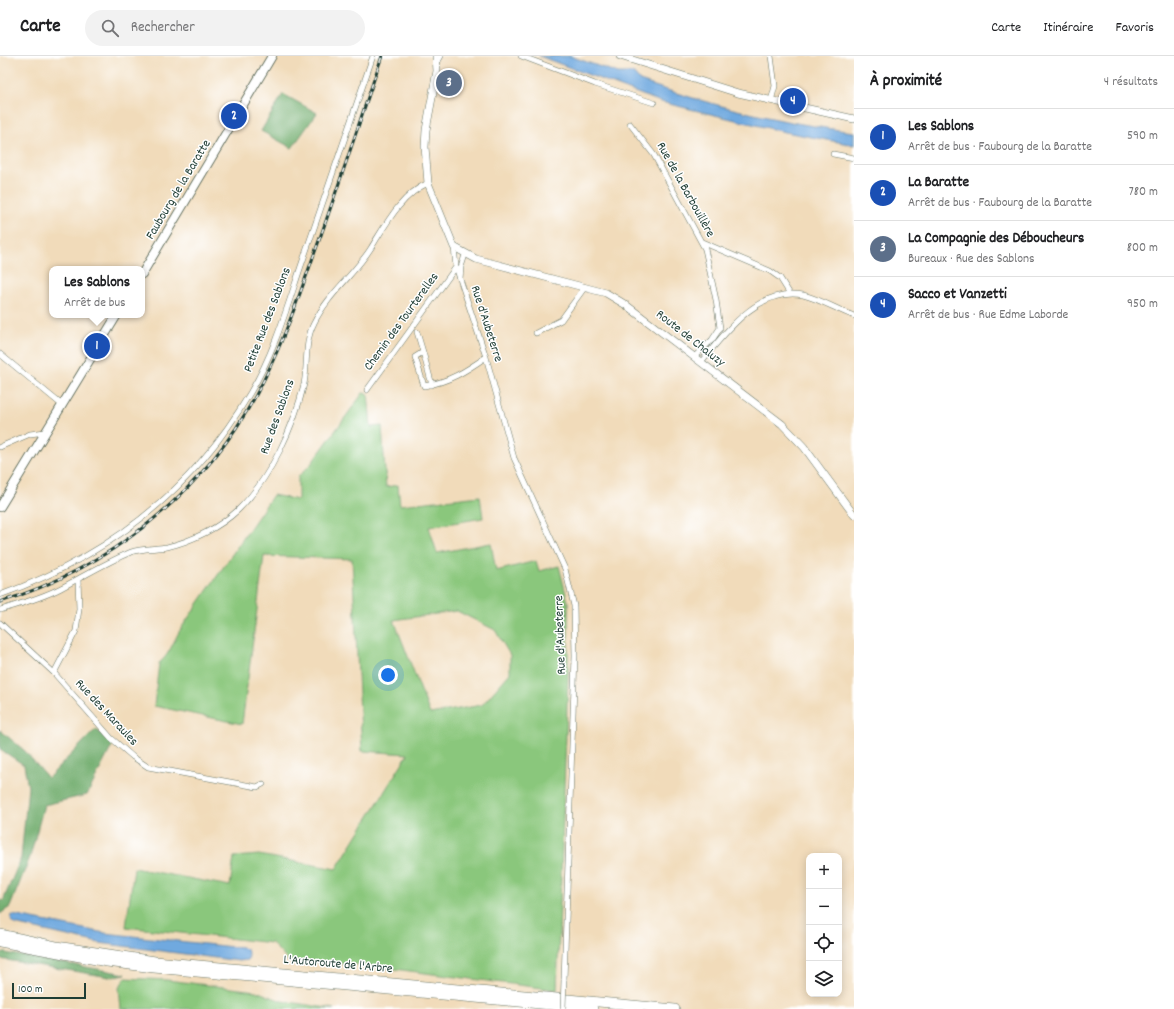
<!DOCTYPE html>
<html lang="fr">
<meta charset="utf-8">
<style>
:root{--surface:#fff;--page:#f2f2f2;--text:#202124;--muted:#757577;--line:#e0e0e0;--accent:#0b8043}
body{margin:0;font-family:Dekko,sans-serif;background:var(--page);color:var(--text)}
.controls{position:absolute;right:12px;bottom:12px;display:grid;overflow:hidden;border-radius:8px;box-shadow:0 2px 10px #0003}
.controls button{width:36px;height:36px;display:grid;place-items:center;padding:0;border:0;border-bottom:1px solid var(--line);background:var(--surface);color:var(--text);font:20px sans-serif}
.scale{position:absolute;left:12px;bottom:10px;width:74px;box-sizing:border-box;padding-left:4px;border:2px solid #1f3d34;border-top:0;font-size:11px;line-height:14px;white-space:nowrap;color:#1f3d34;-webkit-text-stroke:3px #fff;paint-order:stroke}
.you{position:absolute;left:388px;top:619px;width:14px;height:14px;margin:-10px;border:3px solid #fff;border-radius:50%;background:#1a73e8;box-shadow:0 0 0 6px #1a73e833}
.badge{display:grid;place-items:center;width:26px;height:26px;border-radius:50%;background:var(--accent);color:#fff;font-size:13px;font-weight:700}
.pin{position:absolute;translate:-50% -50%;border:2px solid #fff;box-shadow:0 1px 4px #0006}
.popup{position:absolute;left:49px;top:210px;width:96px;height:52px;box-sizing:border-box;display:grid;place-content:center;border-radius:8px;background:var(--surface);filter:drop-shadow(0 1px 3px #0005);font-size:13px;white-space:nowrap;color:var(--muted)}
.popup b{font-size:15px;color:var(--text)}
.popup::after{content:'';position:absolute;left:50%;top:100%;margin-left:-8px;border:8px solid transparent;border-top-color:var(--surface)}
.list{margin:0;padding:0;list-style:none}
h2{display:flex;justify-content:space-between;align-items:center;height:52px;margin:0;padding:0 16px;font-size:17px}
h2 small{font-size:13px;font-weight:400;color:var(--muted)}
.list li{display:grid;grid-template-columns:26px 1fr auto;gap:12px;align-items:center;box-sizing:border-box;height:56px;padding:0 16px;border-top:1px solid var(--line)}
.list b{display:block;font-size:15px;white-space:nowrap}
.list p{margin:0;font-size:13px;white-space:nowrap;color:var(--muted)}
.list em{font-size:13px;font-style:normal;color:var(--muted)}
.icon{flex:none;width:22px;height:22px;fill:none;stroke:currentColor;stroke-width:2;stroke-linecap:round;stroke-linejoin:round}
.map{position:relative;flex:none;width:854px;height:953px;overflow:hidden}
header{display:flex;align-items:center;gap:24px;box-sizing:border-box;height:56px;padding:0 20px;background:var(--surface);border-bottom:1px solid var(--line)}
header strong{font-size:19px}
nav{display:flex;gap:22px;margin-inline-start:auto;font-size:14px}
.search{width:280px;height:36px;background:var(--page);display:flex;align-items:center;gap:10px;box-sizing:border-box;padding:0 14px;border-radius:22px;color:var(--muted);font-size:15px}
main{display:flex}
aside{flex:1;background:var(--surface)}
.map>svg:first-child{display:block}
</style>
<header>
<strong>Carte</strong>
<div class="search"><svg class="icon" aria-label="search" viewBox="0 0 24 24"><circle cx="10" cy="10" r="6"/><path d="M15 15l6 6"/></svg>Rechercher</div>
<nav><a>Carte</a><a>Itinéraire</a><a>Favoris</a></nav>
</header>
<main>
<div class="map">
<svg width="854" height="953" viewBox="0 0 854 953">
<rect width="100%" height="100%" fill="#fff"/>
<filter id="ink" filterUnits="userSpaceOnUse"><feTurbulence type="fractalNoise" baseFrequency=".025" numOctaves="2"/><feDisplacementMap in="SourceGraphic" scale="8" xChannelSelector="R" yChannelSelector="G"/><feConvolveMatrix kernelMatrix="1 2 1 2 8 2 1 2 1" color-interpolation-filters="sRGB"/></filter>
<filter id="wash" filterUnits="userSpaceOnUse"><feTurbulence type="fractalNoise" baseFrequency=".012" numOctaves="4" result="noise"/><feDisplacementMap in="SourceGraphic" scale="16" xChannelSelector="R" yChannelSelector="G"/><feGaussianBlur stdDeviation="0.9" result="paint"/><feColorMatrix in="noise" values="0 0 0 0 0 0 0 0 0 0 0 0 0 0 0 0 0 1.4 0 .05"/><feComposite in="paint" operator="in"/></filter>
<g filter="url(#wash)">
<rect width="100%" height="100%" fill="#f1dbba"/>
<!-- green -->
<path fill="#8ac77c" stroke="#548258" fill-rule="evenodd" d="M363,337h5l3,34 11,-1 4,61 12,-2 2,20 80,-9 3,22 -54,9 8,26 54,-10 5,28 40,-10 3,10 20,-5 9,36v75l-11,313 -194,-25 -75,-4 -16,-18 -146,-16 8,-59 96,18 4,-29 25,-2 77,14 72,-115 -46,-3 -10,-192 -88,-3 -22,168 -88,-18 5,-43c11,-8 15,-24 23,-36l91,-132 25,5v-23l13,-13zM457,555l38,19 15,25v18l-28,32 -52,9 -36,-94z
M125,922l42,2 89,11 26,10 52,8h-213l-2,-21z"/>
<!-- forest -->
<path fill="#6fac6c" stroke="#477450" d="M283,38l34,19 -25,35 -31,-17z
M96,673l17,15 -26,51 -43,10 -14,52 -20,50 -10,7v-14l3,1 18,-43 7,-71 -4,-22 -24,-16v-19l25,21 23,27z
M0,896l126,22 -17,3 -109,-18z"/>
<!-- water -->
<path fill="#70a9df" stroke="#48738a" d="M539,0h31l48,17h15l7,8c69,24 142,42 214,51v13l-69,-13 -124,-30z
M12,859l93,18 137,15 5,1 2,8 -2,3 -8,1 -140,-18 -85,-19 -3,-3z"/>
</g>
<g filter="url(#ink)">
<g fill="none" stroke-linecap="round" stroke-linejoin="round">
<defs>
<path id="street" d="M521,0l74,28 59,19
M771,0l4,30 -4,15
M437,7l4,-7
M630,68l24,31 51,94 11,51 4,28 -8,12 -18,17
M833,98l21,4
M702,186l68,29 10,7 10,16
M454,191l2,20 4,12 1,-12 4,-12
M460,223l26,78 28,101 51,111 9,37 1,50 -11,324
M417,276l6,20
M536,277l25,-13 24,-33
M0,298l62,51
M701,306c25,-30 57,-75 102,-67 17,4 35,15 51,21
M432,329l-9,-33 -8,5 9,29c25,-4 42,-15 62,-29
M367,334l89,-123
M0,391l30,-13 15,-2
M0,539c107,-38 192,-103 250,-202 23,-38 36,-82 50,-124 25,-71 48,-142 73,-213
M0,554c20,-6 42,-12 61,-22 23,-12 46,-26 70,-36 11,-4 24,-3 36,-5 25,-6 52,-19 71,-37 32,-31 56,-83 66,-126 4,-20 0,-42 10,-61 14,-29 40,-48 57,-75 15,-24 30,-53 57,-65
M0,567l54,50 57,65 22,19 15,10 109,20 6,-3
M54,617l22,-42 3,-22 -1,-30"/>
<path id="secondary" d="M436,0l1,15 -11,59 -1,17 3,36 26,64 22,12 130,34 20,12 156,119 22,23 50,68
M620,0l118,37 116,26"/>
<path id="primary" d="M142,218l130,-218
M0,451l117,-192"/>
<path id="highway" d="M0,878l56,12 99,15 520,48
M0,886l107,20 47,6 439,41"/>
</defs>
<!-- street casing -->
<use href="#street" stroke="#687463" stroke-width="6"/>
<!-- secondary casing -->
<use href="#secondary" stroke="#687463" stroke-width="8"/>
<!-- primary casing -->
<use href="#primary" stroke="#687463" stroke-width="10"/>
<!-- highway casing -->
<use href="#highway" stroke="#687463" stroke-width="10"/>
<!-- street -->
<use href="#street" stroke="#fff" stroke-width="5"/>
<!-- secondary -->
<use href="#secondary" stroke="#fff" stroke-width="7"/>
<!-- primary -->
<use href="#primary" stroke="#fff" stroke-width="8"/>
<!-- highway -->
<use href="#highway" stroke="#fff" stroke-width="9"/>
<defs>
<path id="rail" d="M0,546c107,-33 202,-107 256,-207 25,-46 42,-96 60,-146 23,-64 44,-129 66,-193"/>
</defs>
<!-- rail casing -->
<use href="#rail" stroke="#1f3d34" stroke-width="3"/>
<!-- rail -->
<use href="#rail" stroke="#fff" stroke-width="1.5" stroke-dasharray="4.5" stroke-linecap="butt"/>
<defs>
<path id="street-bridge" d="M563,953l1,-29"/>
</defs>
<!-- street-bridge casing -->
<use href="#street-bridge" stroke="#687463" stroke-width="6" stroke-linecap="butt"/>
<!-- street-bridge -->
<use href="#street-bridge" stroke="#fff" stroke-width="5"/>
</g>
</g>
<g text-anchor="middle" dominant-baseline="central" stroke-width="3" stroke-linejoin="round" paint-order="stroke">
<!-- street labels -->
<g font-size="13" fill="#1f3d34" stroke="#fff">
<text transform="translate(179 134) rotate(-59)">Faubourg de la Baratte</text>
<text transform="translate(685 134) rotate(61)">Rue de la Barbouillère</text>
<text transform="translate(268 264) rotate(-69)">Petite Rue des Sablons</text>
<text transform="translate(402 266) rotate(-54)">Chemin des Tourterelles</text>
<text transform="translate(486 268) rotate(72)">Rue d'Aubeterre</text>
<text transform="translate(690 283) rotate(38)">Route de Chaluzy</text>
<text transform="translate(278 361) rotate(-70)">Rue des Sablons</text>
<text transform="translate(561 579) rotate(-92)">Rue d'Aubeterre</text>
<text transform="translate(106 657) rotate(47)">Rue des Maraules</text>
<text transform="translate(338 909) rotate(5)">L'Autoroute de l'Arbre</text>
</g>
</g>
</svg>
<div class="controls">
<button>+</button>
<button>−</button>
<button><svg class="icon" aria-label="locate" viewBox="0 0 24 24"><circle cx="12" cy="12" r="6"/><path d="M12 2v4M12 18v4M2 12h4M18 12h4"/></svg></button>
<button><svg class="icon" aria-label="layers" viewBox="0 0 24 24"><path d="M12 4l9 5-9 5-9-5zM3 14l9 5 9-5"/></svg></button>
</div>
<div class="scale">100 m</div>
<div class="you"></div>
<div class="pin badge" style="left:97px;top:290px;background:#1a4fb4">1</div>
<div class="popup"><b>Les Sablons</b>Arrêt de bus</div>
<div class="pin badge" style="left:234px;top:60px;background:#1a4fb4">2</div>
<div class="pin badge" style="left:449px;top:27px;background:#5c6f8a">3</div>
<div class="pin badge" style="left:793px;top:45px;background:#1a4fb4">4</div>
</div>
<aside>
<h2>À proximité<small>4 résultats</small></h2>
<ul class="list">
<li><span class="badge" style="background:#1a4fb4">1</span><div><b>Les Sablons</b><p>Arrêt de bus · Faubourg de la Baratte</p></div><em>590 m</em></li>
<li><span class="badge" style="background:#1a4fb4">2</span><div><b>La Baratte</b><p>Arrêt de bus · Faubourg de la Baratte</p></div><em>780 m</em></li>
<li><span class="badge" style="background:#5c6f8a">3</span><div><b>La Compagnie des Déboucheurs</b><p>Bureaux · Rue des Sablons</p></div><em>800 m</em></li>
<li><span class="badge" style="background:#1a4fb4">4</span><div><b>Sacco et Vanzetti</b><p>Arrêt de bus · Rue Edme Laborde</p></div><em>950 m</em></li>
</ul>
</aside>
</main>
